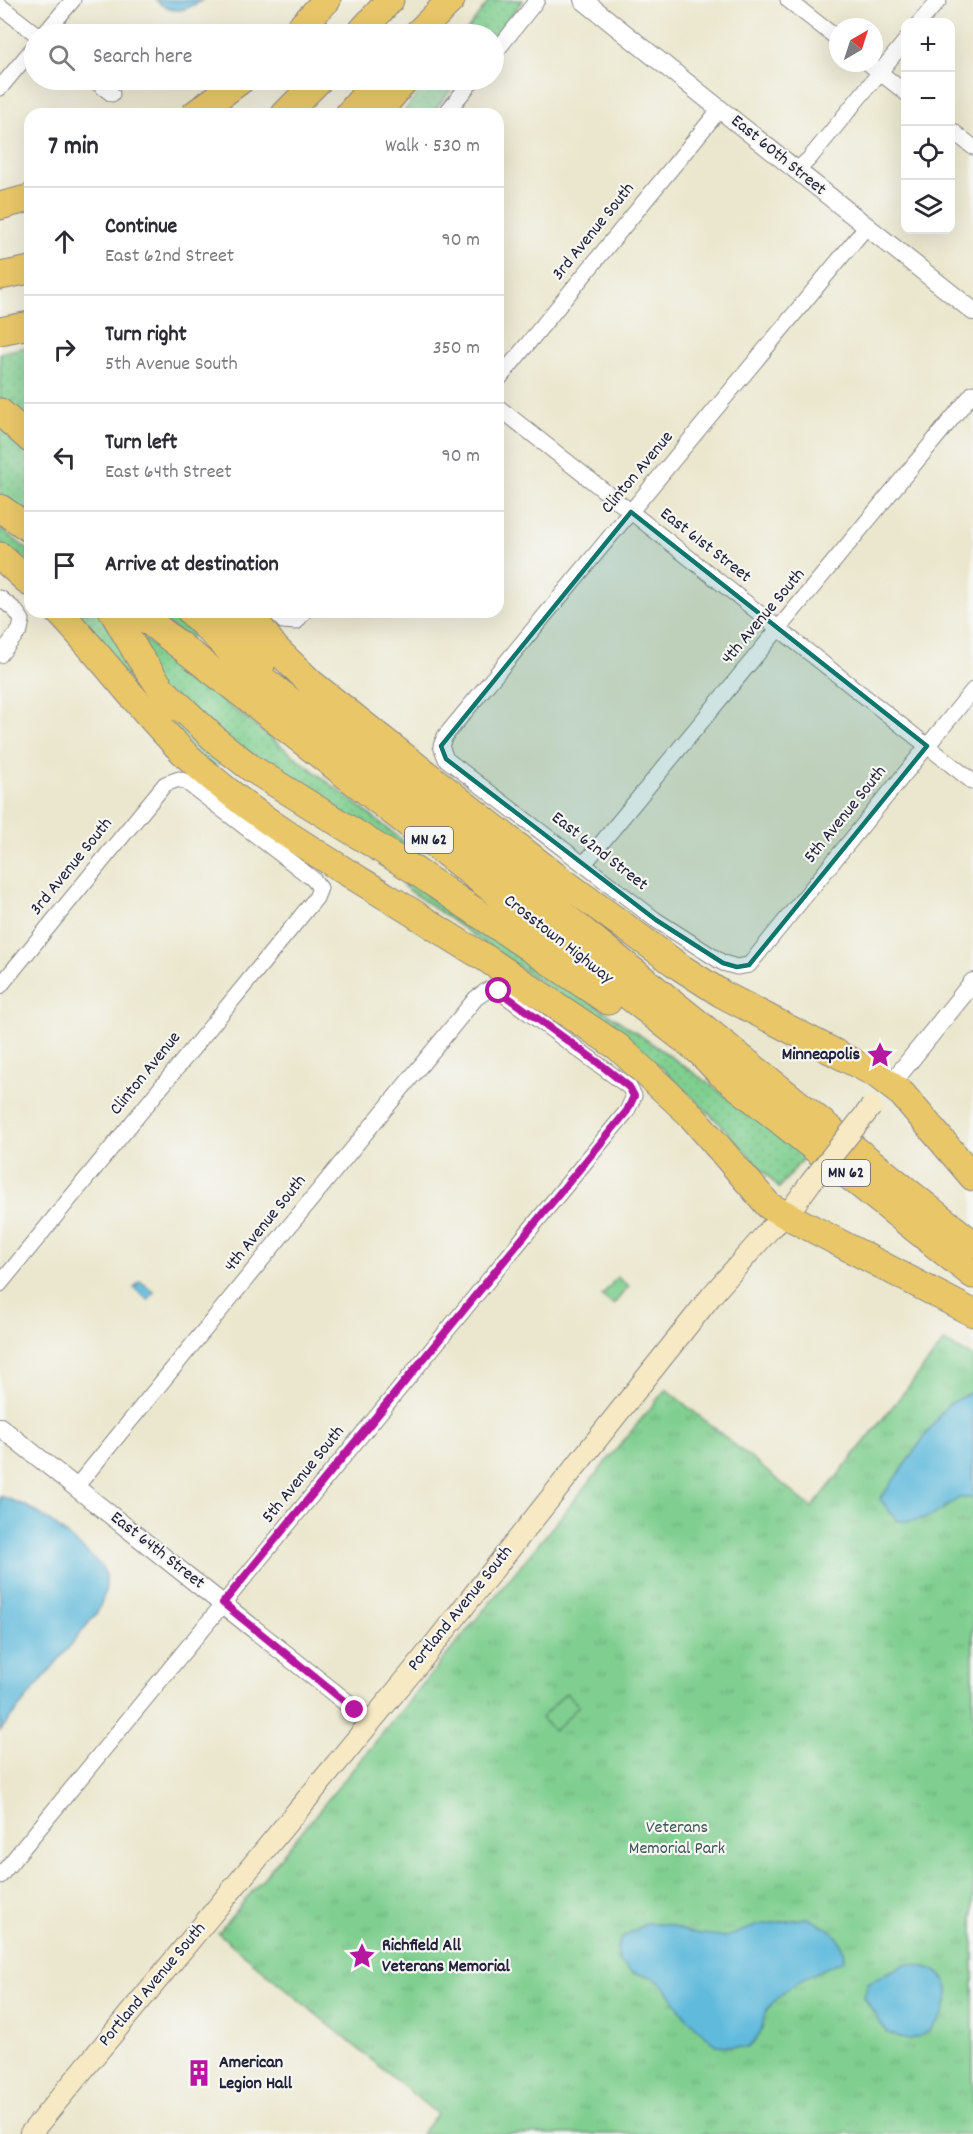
<!DOCTYPE html>
<meta charset="utf-8">
<style>
:root{--surface:#fff;--page:#f2f2f3;--text:#2b2b33;--muted:#7c7c81;--line:#e1e1e2}
body{margin:0;font-family:Dekko,sans-serif;background:var(--page);color:var(--text)}
.controls{position:absolute;right:18px;top:18px;display:grid;overflow:hidden;border-radius:12px;box-shadow:0 6px 24px #0002}
.controls button{width:54px;height:54px;display:grid;place-items:center;padding:0;border:0;border-bottom:2px solid var(--line);background:var(--surface);color:var(--text);font:30px sans-serif}
.compass{position:absolute;left:829px;top:18px;width:54px;height:54px;border-radius:50%;background:var(--surface);box-shadow:0 6px 24px #0002;rotate:39deg}
.stop{position:absolute;width:18px;height:18px;margin:-14px;border:4px solid #b5179e;border-radius:50%;background:#fff}
.stop.end{background:#b5179e;border-color:#fff;box-shadow:0 2px 6px #0008}
.list{margin:0;padding:0;list-style:none}
h2{display:flex;justify-content:space-between;align-items:center;height:78px;margin:0;padding:0 24px;font-size:26px}
h2 small{font-size:20px;font-weight:400;color:var(--muted)}
.list li{display:grid;grid-template-columns:39px 1fr auto;gap:18px;align-items:center;box-sizing:border-box;height:108px;padding:0 24px;border-top:2px solid var(--line)}
.list b{display:block;font-size:22px;white-space:nowrap}
.list p{margin:0;font-size:20px;white-space:nowrap;color:var(--muted)}
.list em{font-size:20px;font-style:normal;color:var(--muted)}
.icon{flex:none;width:33px;height:33px;fill:none;stroke:currentColor;stroke-width:2;stroke-linecap:round;stroke-linejoin:round}
.map{position:relative;flex:none;width:973px;height:2134px;overflow:hidden}
.search{position:absolute;background:var(--surface);box-shadow:0 6px 24px #0002;left:24px;top:24px;width:480px;height:66px;display:flex;align-items:center;gap:15px;box-sizing:border-box;padding:0 21px;border-radius:33px;color:var(--muted);font-size:22px}
.panel{position:absolute;background:var(--surface);box-shadow:0 6px 24px #0002;left:24px;top:108px;width:480px;height:510px;border-radius:18px}
.map>svg:first-child{display:block}
</style>
<div class="map">
<svg width="973" height="2134" viewBox="0 0 973 2134">
<defs>
<pattern id="grass-dots" width="8" height="8" patternUnits="userSpaceOnUse" patternTransform="scale(1.5)"><rect width="8" height="8" fill="#80cf90"/><path d="M2 2h.1M6 6h.1" fill="none" stroke="#6eb17d" stroke-width="1.8" stroke-linecap="round"/></pattern>
<pattern id="park-tufts" width="24" height="20" patternUnits="userSpaceOnUse" patternTransform="scale(1.5)"><rect width="24" height="20" fill="#80cf90"/><path d="M3 7l-1-3M5 7V3M7 7l1-3M15 17l-1-3M17 17v-4M19 17l1-3" fill="none" stroke="#6eb17d"/></pattern>
</defs>
<rect width="100%" height="100%" fill="#f6f6f2"/>
<filter id="ink" filterUnits="userSpaceOnUse"><feTurbulence type="fractalNoise" baseFrequency=".0167" numOctaves="2"/><feDisplacementMap in="SourceGraphic" scale="12" xChannelSelector="R" yChannelSelector="G"/><feConvolveMatrix kernelMatrix="1 2 1 2 8 2 1 2 1" color-interpolation-filters="sRGB"/></filter>
<filter id="wash" filterUnits="userSpaceOnUse"><feTurbulence type="fractalNoise" baseFrequency=".008" numOctaves="4" result="noise"/><feDisplacementMap in="SourceGraphic" scale="24" xChannelSelector="R" yChannelSelector="G"/><feGaussianBlur stdDeviation="1.35" result="paint"/><feColorMatrix in="noise" values="0 0 0 0 0 0 0 0 0 0 0 0 0 0 0 0 0 1.4 0 .05"/><feComposite in="paint" operator="in"/></filter>
<g filter="url(#wash)">
<rect width="100%" height="100%" fill="#ebe7ce"/>
<!-- grass -->
<path fill="url(#grass-dots)" stroke="#517866" stroke-width="1.5" d="M490,0h33l-29,38v-4h-30z
M429,80h30l-28,34h-29z
M30,346v95l-8,8 8,7v65l-30,-22v-146z
M0,528l30,23v25l-30,-26z
M67,612h42l346,269 -4,5 -214,-141 -22,23 9,15z
M151,612h22l21,22 -6,6z
M407,880c134,89 271,176 398,276l-26,32 -59,-64 -57,-55 -260,-183z"/>
<!-- park -->
<path fill="url(#park-tufts)" stroke="#517866" stroke-width="1.5" d="M944,1342l29,15v777h-552l16,-20 -219,-181 448,-544 146,119z"/>
<!-- pitch -->
<path fill="#80cf90" stroke="#517866" stroke-width="1.5" d="M617,1277l12,9 -16,19 -11,-9z
M566,1693l13,13 -25,25 -13,-13z"/>
<!-- water -->
<path fill="#5ebadc" stroke="#406e8c" stroke-width="1.5" d="M156,0h46c-17,11 -30,16 -46,0z
M140,1281l14,11 -6,8 -14,-12z
M971,1392h2v106h-14l-27,18 -20,5h-15l-17,-22 67,-94z
M0,1496c12,4 24,8 35,15 12,7 61,47 68,58 8,14 0,32 -7,45l-96,117z
M807,1918c22,10 36,15 37,42 -30,13 -58,24 -78,51 -2,4 -2,9 -3,14 -2,9 -8,16 -15,23l-32,-3 -31,-29 -21,-30 -12,-9 -20,-4 -13,-12 -2,-12 4,-10 26,-16 23,2 17,7 39,5 33,-12z
M906,1964c10,1 19,2 28,6 25,14 12,45 -4,60 -5,5 -14,7 -21,10l-20,-7 -10,-11 -15,-25 4,-14c14,-6 25,-14 38,-19z"/>
</g>
<g filter="url(#ink)">
<g fill="none" stroke-linecap="round" stroke-linejoin="round">
<defs>
<path id="minor" d="M788,0l50,39
M0,6l36,28
M920,22l19,-22
M44,34l29,-34
M494,54l43,-54
M868,63l38,30
M94,80l18,14
M0,88l34,-41
M445,114l28,-34
M950,129l23,18
M797,170l12,-11 97,-119
M867,226l-422,510 -4,10 5,13 210,161 67,43 14,4 12,-2 224,-275
M498,380l222,-271
M498,407l475,375
M0,598l15,12 7,10 -2,10 -20,25
M276,612l7,9 13,1 8,-10
M584,864l389,-471
M0,986l165,-202 14,-5 7,3 127,97 7,9 -4,10 -316,386
M0,1876l627,-765 7,-15 -5,-9 -130,-96 -10,-2 -13,9 -400,489"/>
<path id="tertiary" d="M583,0l390,311
M891,1084l82,-102
M0,1427l371,295"/>
<path id="secondary" d="M30,2134l382,-462 300,-377 58,-66 17,-14 24,-33"/>
<path id="motorway" d="M294,34l33,-34
M359,34l31,-34
M417,34l34,-34
M195,114l46,-34
M285,114l34,-34
M349,114l29,-34
M377,114l28,-34
M0,206l30,-8
M0,276l30,-6
M0,331l30,-6
M0,412l30,27
M0,508l30,21
M0,556l30,27
M59,612c43,45 80,96 124,140 61,59 133,101 204,145 33,19 64,42 97,60l134,90 71,66 80,93 204,107
M113,612l25,43 36,52
M137,612l562,439 20,21 254,203
M191,612l55,54 341,268 386,310
M227,612l12,22 22,32
M249,612l26,36 36,35 243,192 126,92 42,27 154,80 26,20 71,83
M165,692l54,51 32,25 160,100 197,133"/>
</defs>
<!-- minor casing -->
<use href="#minor" stroke="#868484" stroke-width="17"/>
<!-- tertiary casing -->
<use href="#tertiary" stroke="#868484" stroke-width="20"/>
<!-- secondary casing -->
<use href="#secondary" stroke="#868484" stroke-width="23"/>
<!-- motorway casing -->
<use href="#motorway" stroke="#868484" stroke-width="29"/>
<!-- minor -->
<use href="#minor" stroke="#fff" stroke-width="15"/>
<!-- tertiary -->
<use href="#tertiary" stroke="#fff" stroke-width="18"/>
<!-- secondary -->
<use href="#secondary" stroke="#f6e9c3" stroke-width="21"/>
<!-- motorway -->
<use href="#motorway" stroke="#e9c769" stroke-width="27"/>
<defs>
<path id="secondary-bridge" d="M811,1182l60,-75"/>
</defs>
<!-- secondary-bridge casing -->
<use href="#secondary-bridge" stroke="#868484" stroke-width="23" stroke-linecap="butt"/>
<!-- secondary-bridge -->
<use href="#secondary-bridge" stroke="#f6e9c3" stroke-width="21"/>
</g>
</g>
<g fill="none" stroke-linecap="round" stroke-linejoin="round" filter="url(#ink)">
<!-- route -->
<path stroke="#b5179e" stroke-width="8" d="M355,1710l-132,-107 404,-492 7,-15 -5,-9 -29,-23 -101,-73"/>
</g>
<!-- marked area -->
<path fill="#0f766e" fill-opacity="0.2" stroke="#0f766e" stroke-width="4.5" stroke-linejoin="round" d="M631,512l296,234 -178,219 -12,2 -14,-4 -67,-43 -210,-161 -5,-13z"/>
<!-- icons -->
<defs>
<symbol id="sight-bare" viewBox="-9 -9 18 18"><path d="M0-6L1.8-2.2L6-1.7L2.9 1.2L3.7 5.4L0 3.3L-3.7 5.4L-2.9 1.2L-6-1.7L-1.8-2.2Z" fill="#b5179e" stroke="#f6f6f2" stroke-width="2.5" paint-order="stroke"/></symbol>
<symbol id="building-bare" viewBox="-9 -9 18 18"><path d="M-4-6H4V6H1V3H-1V6H-4ZM-2.5-4.3h1.7v1.8h-1.7ZM.8-4.3h1.7v1.8H.8ZM-2.5-1h1.7V.8h-1.7ZM.8-1h1.7V.8H.8Z" fill="#b5179e" stroke="#f6f6f2" stroke-width="2.5" paint-order="stroke"/></symbol>
</defs>
<g fill-rule="evenodd">
<use href="#sight-bare" x="861" y="1036" width="38" height="38"/>
<use href="#sight-bare" x="343" y="1937" width="38" height="38"/>
<use href="#building-bare" x="180" y="2054" width="38" height="38"/>
</g>
<g text-anchor="middle" dominant-baseline="central" stroke-width="4.5" stroke-linejoin="round" paint-order="stroke">
<!-- shield labels -->
<g fill="#f6f6f2" stroke="#626272" stroke-width="1.5">
<rect x="405" y="827" width="48" height="26" rx="4.5"/>
<rect x="822" y="1160" width="48" height="26" rx="4.5"/>
</g>
<g font-size="16" font-weight="bold" fill="#22223b">
<text x="429" y="840">MN 62</text>
<text x="846" y="1173">MN 62</text>
</g>
<!-- street labels -->
<g font-size="18" fill="#22223b" stroke="#f6f6f2">
<text transform="translate(778 156) rotate(39)">East 60th Street</text>
<text transform="translate(594 232) rotate(-51)">3rd Avenue South</text>
<text transform="translate(638 473) rotate(-50)">Clinton Avenue</text>
<text transform="translate(705 546) rotate(38)">East 61st Street</text>
<text transform="translate(764 617) rotate(-50)">4th Avenue South</text>
<text transform="translate(846 815) rotate(-51)">5th Avenue South</text>
<text transform="translate(599 852) rotate(38)">East 62nd Street</text>
<text transform="translate(72 867) rotate(-51)">3rd Avenue South</text>
<text transform="translate(558 940) rotate(38)">Crosstown Highway</text>
<text transform="translate(146 1074) rotate(-51)">Clinton Avenue</text>
<text transform="translate(266 1224) rotate(-51)">4th Avenue South</text>
<text transform="translate(304 1475) rotate(-51)">5th Avenue South</text>
<text transform="translate(157 1551) rotate(38)">East 64th Street</text>
<text transform="translate(461 1609) rotate(-51)">Portland Avenue South</text>
<text transform="translate(153 1985) rotate(-50)">Portland Avenue South</text>
</g>
<!-- poi labels -->
<g font-size="18" font-weight="bold" fill="#22223b" stroke="#f6f6f2" text-anchor="start">
<text x="860" y="1055" text-anchor="end">Minneapolis</text>
<text x="382" y="1946">Richfield All<tspan x="382" dy="21">Veterans Memorial</tspan></text>
<text x="219" y="2063">American<tspan x="219" dy="21">Legion Hall</tspan></text>
</g>
<!-- park labels -->
<g font-size="18" fill="#3e5654" stroke="#f6f6f2">
<text x="677" y="1828">Veterans<tspan x="677" dy="21">Memorial Park</tspan></text>
</g>
</g>
</svg>
<div class="controls">
<button>+</button>
<button>−</button>
<button><svg class="icon" aria-label="locate" viewBox="0 0 24 24"><circle cx="12" cy="12" r="6"/><path d="M12 2v4M12 18v4M2 12h4M18 12h4"/></svg></button>
<button><svg class="icon" aria-label="layers" viewBox="0 0 24 24"><path d="M12 4l9 5-9 5-9-5zM3 14l9 5 9-5"/></svg></button>
</div>
<svg class="compass" viewBox="-18 -18 36 36"><path d="M0-13l5 13h-10z" fill="#e53935"/><path d="M0 13l5-13h-10z" fill="#7c7c81"/></svg>
<div class="stop" style="left:499px;top:991px"></div>
<div class="stop end" style="left:355px;top:1710px"></div>
<div class="search"><svg class="icon" aria-label="search" viewBox="0 0 24 24"><circle cx="10" cy="10" r="6"/><path d="M15 15l6 6"/></svg>Search here</div>
<section class="panel">
<h2>7 min<small>Walk · 530 m</small></h2>
<ul class="list">
<li><svg class="icon" aria-label="ahead" viewBox="0 0 24 24"><path d="M12 20V5M6 11l6-6 6 6"/></svg><div><b>Continue</b><p>East 62nd Street</p></div><em>90 m</em></li>
<li><svg class="icon" aria-label="right" viewBox="0 0 24 24"><path d="M7 20v-9h11M14 6l5 5-5 5"/></svg><div><b>Turn right</b><p>5th Avenue South</p></div><em>350 m</em></li>
<li><svg class="icon" aria-label="left" viewBox="0 0 24 24"><path d="M17 20v-9H6M10 6l-5 5 5 5"/></svg><div><b>Turn left</b><p>East 64th Street</p></div><em>90 m</em></li>
<li><svg class="icon" aria-label="arrive" viewBox="0 0 24 24"><path d="M6 21V4h12l-3 4 3 4H6"/></svg><div><b>Arrive at destination</b></div></li>
</ul>
</section>
</div>
